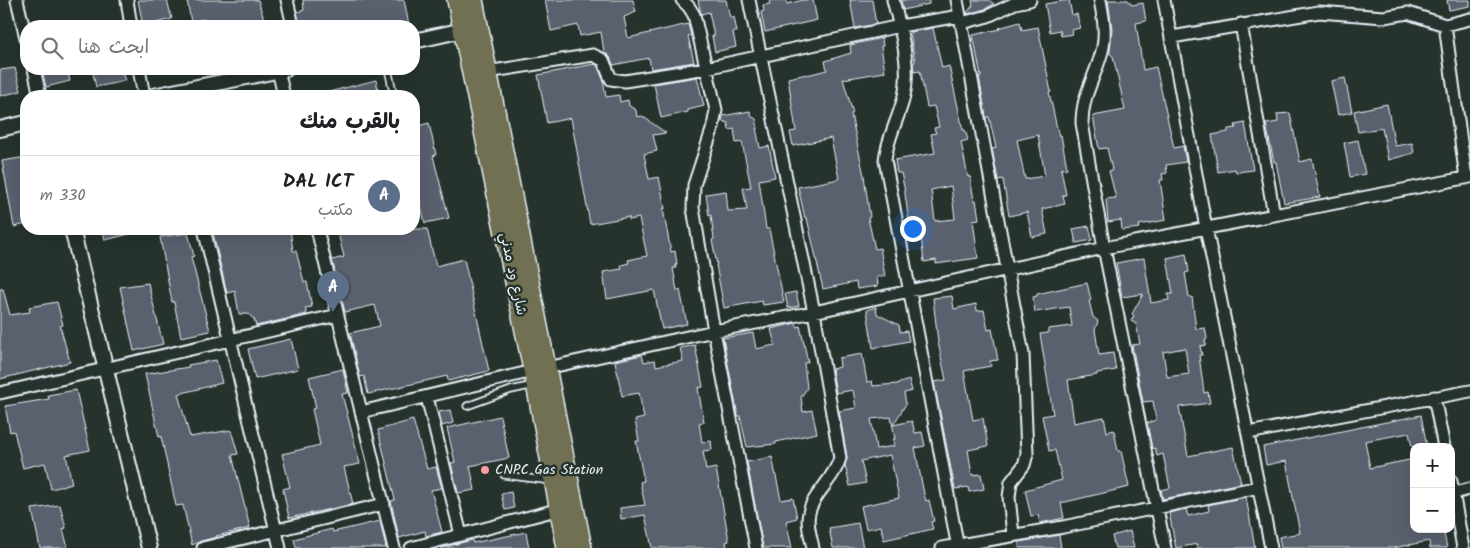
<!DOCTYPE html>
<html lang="ar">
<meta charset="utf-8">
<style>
:root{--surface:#fff;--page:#f6f6f6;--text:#202124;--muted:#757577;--line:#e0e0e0;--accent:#84575d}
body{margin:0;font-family:Kalam,"Playpen Sans Arabic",sans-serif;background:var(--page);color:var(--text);direction:rtl}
.controls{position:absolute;right:15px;bottom:15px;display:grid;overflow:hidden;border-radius:10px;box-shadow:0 5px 20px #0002}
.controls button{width:45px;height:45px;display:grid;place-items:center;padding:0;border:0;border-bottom:1px solid var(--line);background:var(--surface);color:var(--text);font:25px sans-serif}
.you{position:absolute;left:912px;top:228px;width:18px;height:18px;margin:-12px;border:4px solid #fff;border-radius:50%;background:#1a73e8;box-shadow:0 0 0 8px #1a73e833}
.badge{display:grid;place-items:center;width:32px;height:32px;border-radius:50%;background:var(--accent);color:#fff;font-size:16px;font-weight:700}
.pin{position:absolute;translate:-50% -41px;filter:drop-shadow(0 1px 2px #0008)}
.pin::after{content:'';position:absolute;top:26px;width:18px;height:15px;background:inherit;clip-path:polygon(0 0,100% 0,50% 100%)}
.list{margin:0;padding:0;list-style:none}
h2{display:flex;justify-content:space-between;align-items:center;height:65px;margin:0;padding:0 20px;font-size:21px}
h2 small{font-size:16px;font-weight:400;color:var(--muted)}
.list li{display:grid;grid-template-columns:32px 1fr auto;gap:15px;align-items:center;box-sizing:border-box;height:80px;padding:0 20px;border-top:1px solid var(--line)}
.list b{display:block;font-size:19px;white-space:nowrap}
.list p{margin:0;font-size:16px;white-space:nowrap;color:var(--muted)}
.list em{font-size:16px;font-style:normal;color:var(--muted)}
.icon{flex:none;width:28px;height:28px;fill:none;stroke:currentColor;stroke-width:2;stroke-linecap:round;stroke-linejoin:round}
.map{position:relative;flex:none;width:1470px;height:548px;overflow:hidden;direction:ltr}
.search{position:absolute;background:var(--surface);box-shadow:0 5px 20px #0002;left:20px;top:20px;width:400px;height:55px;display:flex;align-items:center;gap:12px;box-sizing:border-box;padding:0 18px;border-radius:20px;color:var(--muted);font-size:19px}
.panel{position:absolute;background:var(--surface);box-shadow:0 5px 20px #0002;left:20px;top:90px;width:400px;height:145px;border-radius:20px;direction:rtl}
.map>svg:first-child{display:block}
</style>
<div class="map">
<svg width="1470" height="548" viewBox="0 0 1470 548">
<rect width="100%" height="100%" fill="#26332d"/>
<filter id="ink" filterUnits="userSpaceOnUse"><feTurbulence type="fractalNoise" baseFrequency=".02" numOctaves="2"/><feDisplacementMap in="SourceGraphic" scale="10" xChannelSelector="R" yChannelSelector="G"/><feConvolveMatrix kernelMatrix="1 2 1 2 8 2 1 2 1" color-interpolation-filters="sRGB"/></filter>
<g filter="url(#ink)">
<!-- building -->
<path fill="#5a616e" stroke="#e8f1f8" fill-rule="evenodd" d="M138,0h29l5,19 -29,7z
M187,0h71l8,26h-61l-1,-7 -13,3z
M303,0h101l5,25 -8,1h-101l-3,-14 7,-2z
M545,0h88l3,12 -12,5 4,21 60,-14 3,11 -3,1 6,26 -43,7 -2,-11 -36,7 -3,-8 -6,-5 -3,-20 -21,4 -2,-11 -27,6z
M698,0h28l4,18 4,-1 3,15h-4l3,15 -21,5 -3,-16h2l-5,-24 -8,2z
M769,0h17l1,4 16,-4h10l4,20 -52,12 -4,-20 3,-1 -1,-6 7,-1z
M850,0h22l4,24 -21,4z
M901,0h28v4l-26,6z
M972,0h17l5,4 -9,5 -17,5 -1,-1 6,-8z
M1069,0l3,15 5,-1 3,14 -9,2 1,4 -11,2 -1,-6 -10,2 -5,-28z
M1108,0h20l4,5 11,-2 3,18 -10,2 7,47 13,-3 18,81 9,-2 3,16 -20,3 1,8 -5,1 1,6h-3l6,40 -27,5 1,3 -18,2 -1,-10 -13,2 -2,-23 10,-1 -7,-27 3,-1 -5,-22 -8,1 -6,-33 32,-6 -12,-54 -3,-2v-3l2,-22z
M1447,0h23v6l-21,4z
M1020,22l2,8 16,-3 13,65h-2l7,32 3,12 2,-1 6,33 -6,1 5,26h-3l2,9 -23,5 5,25 -15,3 -5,-25 -18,4 -6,-37 -5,1 -6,-31 4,-1 -7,-31h-3l-7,-41h2l-8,-41 27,-6 -1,-1zM1038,135l7,41 -20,3 -8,-39z
M933,28l9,40 7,-2 14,64h2l3,10 -7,2 7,35 2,-1 4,25 2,-1 3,19 -6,1 5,38 -42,6v-4l-12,2 -4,-34 -10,1 -6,-42 -3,-14h-4l-2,-13 40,-7 -4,-19 5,-1 -2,-5 5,-1 -5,-21 -7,1 -7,-36 -6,1 -1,-9 2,-1 -5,-30zM951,186l4,33 -20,2 -4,-31z
M882,38l1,8h-2l4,26 -42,7 10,34 -2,1 13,62 6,41 -2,1 7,31 5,-1 5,28 -8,1 1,9 -21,3 -1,-7 -33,7 -16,-71h-2l-7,-31 41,-8 -8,-41 -38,8 -3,-14 6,-1 -8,-53 19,-4v1l20,-5 -2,-9 26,-8 -1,-8z
M594,64l3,1 6,14 3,18 13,-2 1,7 8,-2 1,6 7,4 1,7 5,-1 24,17 -13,2 4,16 -13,3 5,25 10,-2 6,32h-2l8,43 4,-1 2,13h-2l1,4h-3l4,23 3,-1 7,34 -25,5 -8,-39 -47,9 -4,-27 19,-3 -1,-4 8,-2 -1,-3 19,-4 -8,-38 -10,2v-3l-39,7 -19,-106 -24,5 -9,-48z
M15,68l6,23 -21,5v-26z
M42,69h25l3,12 -24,6z
M92,69h29l4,12 -29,6z
M697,77l7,29 -16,4v2l-27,6 -7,-34z
M1345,78l7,34 -14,3 -7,-34z
M376,80l3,16h-54v-3z
M1387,104l8,42 17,-3 2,10 -26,7 -6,-32 -24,4 -4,-21z
M750,111l1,5 5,3 2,9h-2l4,20 9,-2 6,31 -16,3 7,49h3l15,73 -21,3 -1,-4 -38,7 -8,-43h1l-5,-25 2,-1 -3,-24 -2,1 -3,-22 20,-3 2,20 19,-1 -4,-22 8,-1 -9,-45 -6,1 -2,-14 -5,1 -1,-7 -6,-2 1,-5z
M1290,113l10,49 12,-3 8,38 -36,6 -8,-41h-2l-8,-38 12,-2 -1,-8z
M429,123l7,32 -3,1 16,62 -24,5 -11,-46 4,-1 -4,-18v-31z
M1245,123l8,47 -17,2 -1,-3 -17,3 -6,-37 16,-3v-3l8,-1 -1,-3z
M1358,140l7,34 -15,3 -6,-34z
M26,157v67l-12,3 -12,-66z
M1089,226l3,14 -16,3 -3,-14z
M103,229h33l1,3 -32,8z
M212,229h78l3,22h3l8,31h3l5,25 -7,1 2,6 -51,12 -2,-7 -6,-5h-9l-4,-23 -8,2z
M337,229h90l9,37 28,-7 25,112 -41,10 -1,-5 -79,18 -4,-18 -4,1 -10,-44 30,-7 -5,-21 -30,7 -13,-52 12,-3z
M188,233l6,23 -3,1 19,74 -29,6 -7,-35h-2l-12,-65z
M1186,254l3,18 -4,1 4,24h3l4,32 9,-1 2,11 -2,1 1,5 -6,1 2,9h-3l5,38 4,-1 2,11 -31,4 9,49 45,-9 8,36 -78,16 -2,-9 9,-2 -7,-34 -6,2 -2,-8 -3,1 -5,-26 9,-3 -3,-19 -10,1 -11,-57 8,-1 -4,-20 -5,-3 3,-5 -2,-2 11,-20 -21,3 -6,-34 28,-5 7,45 18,-3 -1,-6h5l-6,-36zM1185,348l4,26 -22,3 -4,-25z
M148,283l15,61 -29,7 -14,-64z
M1087,283l4,17 -2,1 4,16 5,4 -3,9 4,25 14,-2 3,17 -19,3v2l-29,5 6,43 30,-6 3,15 7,-2 4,21h3l8,36 -68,16 3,15 -24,5 -2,-8 -7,1 -6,-26 37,-10 -7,-30 -6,1 -7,-35 11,-2 -13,-80 8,-1v-4l24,-3 -3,-19 -34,5 -2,-15 4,-1v-2z
M0,289h3l7,26 20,-3 -1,-5 28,-5 6,23 -3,1 10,36 -70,17z
M796,292l3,14 -11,2 -3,-14z
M952,296l2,13 22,-5 1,7 7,-1 4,20 4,-1 6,31 -8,1 1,5 -27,5 9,49 10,-2 5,28 -20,4 4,25 9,-1 3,15 -15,3 -1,-5 -13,2 -21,-107 12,-2 -8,-38 -5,-44z
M876,307l1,7 22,11 1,7 7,-1 2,10 -36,7 -6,-38z
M796,323l1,4 3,-1 8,36 -4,1 3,25 -6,9 2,15 9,-2 5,23 -41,9v2l-29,3 -7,-31h-2l-15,-78 30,-5 3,16 19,-4 -4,-16z
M291,339l7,30 -43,10 -7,-30z
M695,345l8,42 -5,1 6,34 -5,1 3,19 9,-1 1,9 -9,1 3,19 10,-2 13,73 -3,1 1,6h-75l-7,-33 -24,4 -1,-11 25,-3 -5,-23 4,-1 -8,-40h3l-4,-21 9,-2 -5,-25 -17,3 -7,-35 27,-6 2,7 11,-2 1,6 27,-5 -3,-13z
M862,354l5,28 5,-1 1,5 24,-2 12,-4 3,11 -8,2 2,11 -13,21 19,-4 3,12 7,-1 3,14 -10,2 9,46 2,7 3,-1 5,21 -3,1 2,7 -49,11 -3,-14 -15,3 -5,-23 38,-8 -9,-43 -29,6 5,22 -16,3 -5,-21 2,-8 -8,-46 17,-3 -3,-18 -17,3 -4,-24 8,-2 -1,-9zM891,417l4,22h-2l1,7 -18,3 -5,-30z
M216,360l6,23 -44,11 12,43 41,-7 7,24 -6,1 18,73 -34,8 1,1 -16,4 -9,4 -9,-40 -7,1 -15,-70 -2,1 -14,-63 44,-7 -1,-2z
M343,369l5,24 -6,1 18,70 -16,3 9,37 -64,14 -6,-29 7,-2 -8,-33 38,-9 -8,-36 4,-1 -7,-31z
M76,390l14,60 -24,5 6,29 -21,5 -6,-26 -22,5 -9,-37 -4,1 -5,-26 44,-7 -1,-4z
M450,410l3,13 -11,3 -3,-14z
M1421,415l6,32h-15l-3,-14 -44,8 5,27 44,-9v70h29l4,19h-17l-1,-7 -35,7h-113l-2,-11 21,-4 -14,-72 -20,4 -3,-18z
M500,416l9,42 -39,8 5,24 -17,3 -7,-30 4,-1 -8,-34z
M413,420l14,49 9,-2 6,21 -11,2 11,42 -16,4 -1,-5 -26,7 -8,-37 4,-1 -17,-70z
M772,457l9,43 12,-2 4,20 -11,3 6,27h-29l-16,-86z
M511,492l3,16 -9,2 -4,-16z
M1246,497l9,51h-58v-4l-21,4 -7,-35 17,-4 2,7 21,-5 -1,-6z
M60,505l6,23 -3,1 5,19h-28l-8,-39z
M380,521l6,27h-90l-2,-9 38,-10 1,3z
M858,523l5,25h-30l-4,-20z
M1130,531l4,17h-19l-3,-12z
M526,532l3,16h-88l31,-8 1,3z
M1059,535l2,13h-42v-6z"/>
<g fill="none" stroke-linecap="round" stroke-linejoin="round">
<defs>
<path id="service" d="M388,69l6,27
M467,406l44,-16 23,-5
M504,475l48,6"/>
<path id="minor" d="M17,0l9,38
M127,0l4,26
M287,0l6,26
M682,0l7,7 5,8 22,95 -3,17 -19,58 -1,23 21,123 42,217
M749,0l65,312 26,146c-6,22 -28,37 -31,55 -3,11 2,24 4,35
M893,0c8,31 19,68 10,100 -5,20 -16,39 -18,60l73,388
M957,0l66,354 4,100 -3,11 -13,17 -2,15 4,38
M1100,0c3,16 6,31 3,47 -6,28 -21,46 -21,76l22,125 61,300
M1164,0l42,228 65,320
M962,23l26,-7 27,-13 15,-3
M1241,24l33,191
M1445,25l21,153
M1172,37l147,-25 65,5 24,-4 37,12 25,-6
M34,69l6,27
M139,69l5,27
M278,70l6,26
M487,72l106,-17 10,5 8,19 14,2 81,-13 194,-42 60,-10
M204,229l76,319
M317,229l77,319
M547,368l167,-37 100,-19 290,-64 366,-71
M0,393l338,-78
M427,397l34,138
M1434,397l10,50
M361,412l172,-41
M1248,433l222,-42
M1451,481l12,67
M1454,493l16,-4
M203,548l181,-44
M411,548l149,-39
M942,548l121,-21 196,-40"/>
<path id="tertiary" d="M414,41l58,-13
M153,96l133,-27
M0,129l26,-6
M72,229l77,319"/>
<path id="trunk" d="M457,0l79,384 31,164
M473,0l109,548"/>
</defs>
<!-- service casing -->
<use href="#service" stroke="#e8f1f8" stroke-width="9"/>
<!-- minor casing -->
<use href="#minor" stroke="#e8f1f8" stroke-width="15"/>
<!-- tertiary casing -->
<use href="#tertiary" stroke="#e8f1f8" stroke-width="18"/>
<!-- trunk casing -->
<use href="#trunk" stroke="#e8f1f8" stroke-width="22"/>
<!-- service -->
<use href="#service" stroke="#26332d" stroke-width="5.5"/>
<!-- minor -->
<use href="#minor" stroke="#26332d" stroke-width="11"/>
<!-- tertiary -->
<use href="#tertiary" stroke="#26332d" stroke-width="14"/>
<!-- trunk -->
<use href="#trunk" stroke="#716f52" stroke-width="19"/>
</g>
</g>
<!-- markers -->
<circle fill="#ff9aa2" stroke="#26332d" stroke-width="2" cx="485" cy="470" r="5"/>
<g text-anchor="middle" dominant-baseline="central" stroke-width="5" stroke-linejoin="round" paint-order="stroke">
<!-- street labels -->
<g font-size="14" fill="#e8f1f8" stroke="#26332d">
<text transform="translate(513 274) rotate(78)">شارع ود مدني</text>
</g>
<!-- poi labels -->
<g font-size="14" fill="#e8f1f8" stroke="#26332d" text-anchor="start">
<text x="495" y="470">CNPC Gas Station</text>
</g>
</g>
</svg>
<div class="controls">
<button>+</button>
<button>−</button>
</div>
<div class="you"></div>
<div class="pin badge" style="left:333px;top:312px;background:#5c6f8a">A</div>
<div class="search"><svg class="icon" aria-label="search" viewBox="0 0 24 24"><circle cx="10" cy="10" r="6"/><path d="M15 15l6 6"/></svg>ابحث هنا</div>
<section class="panel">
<h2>بالقرب منك<small></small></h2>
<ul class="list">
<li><span class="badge" style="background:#5c6f8a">A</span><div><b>DAL ICT</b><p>مكتب</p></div><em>330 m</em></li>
</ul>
</section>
</div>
